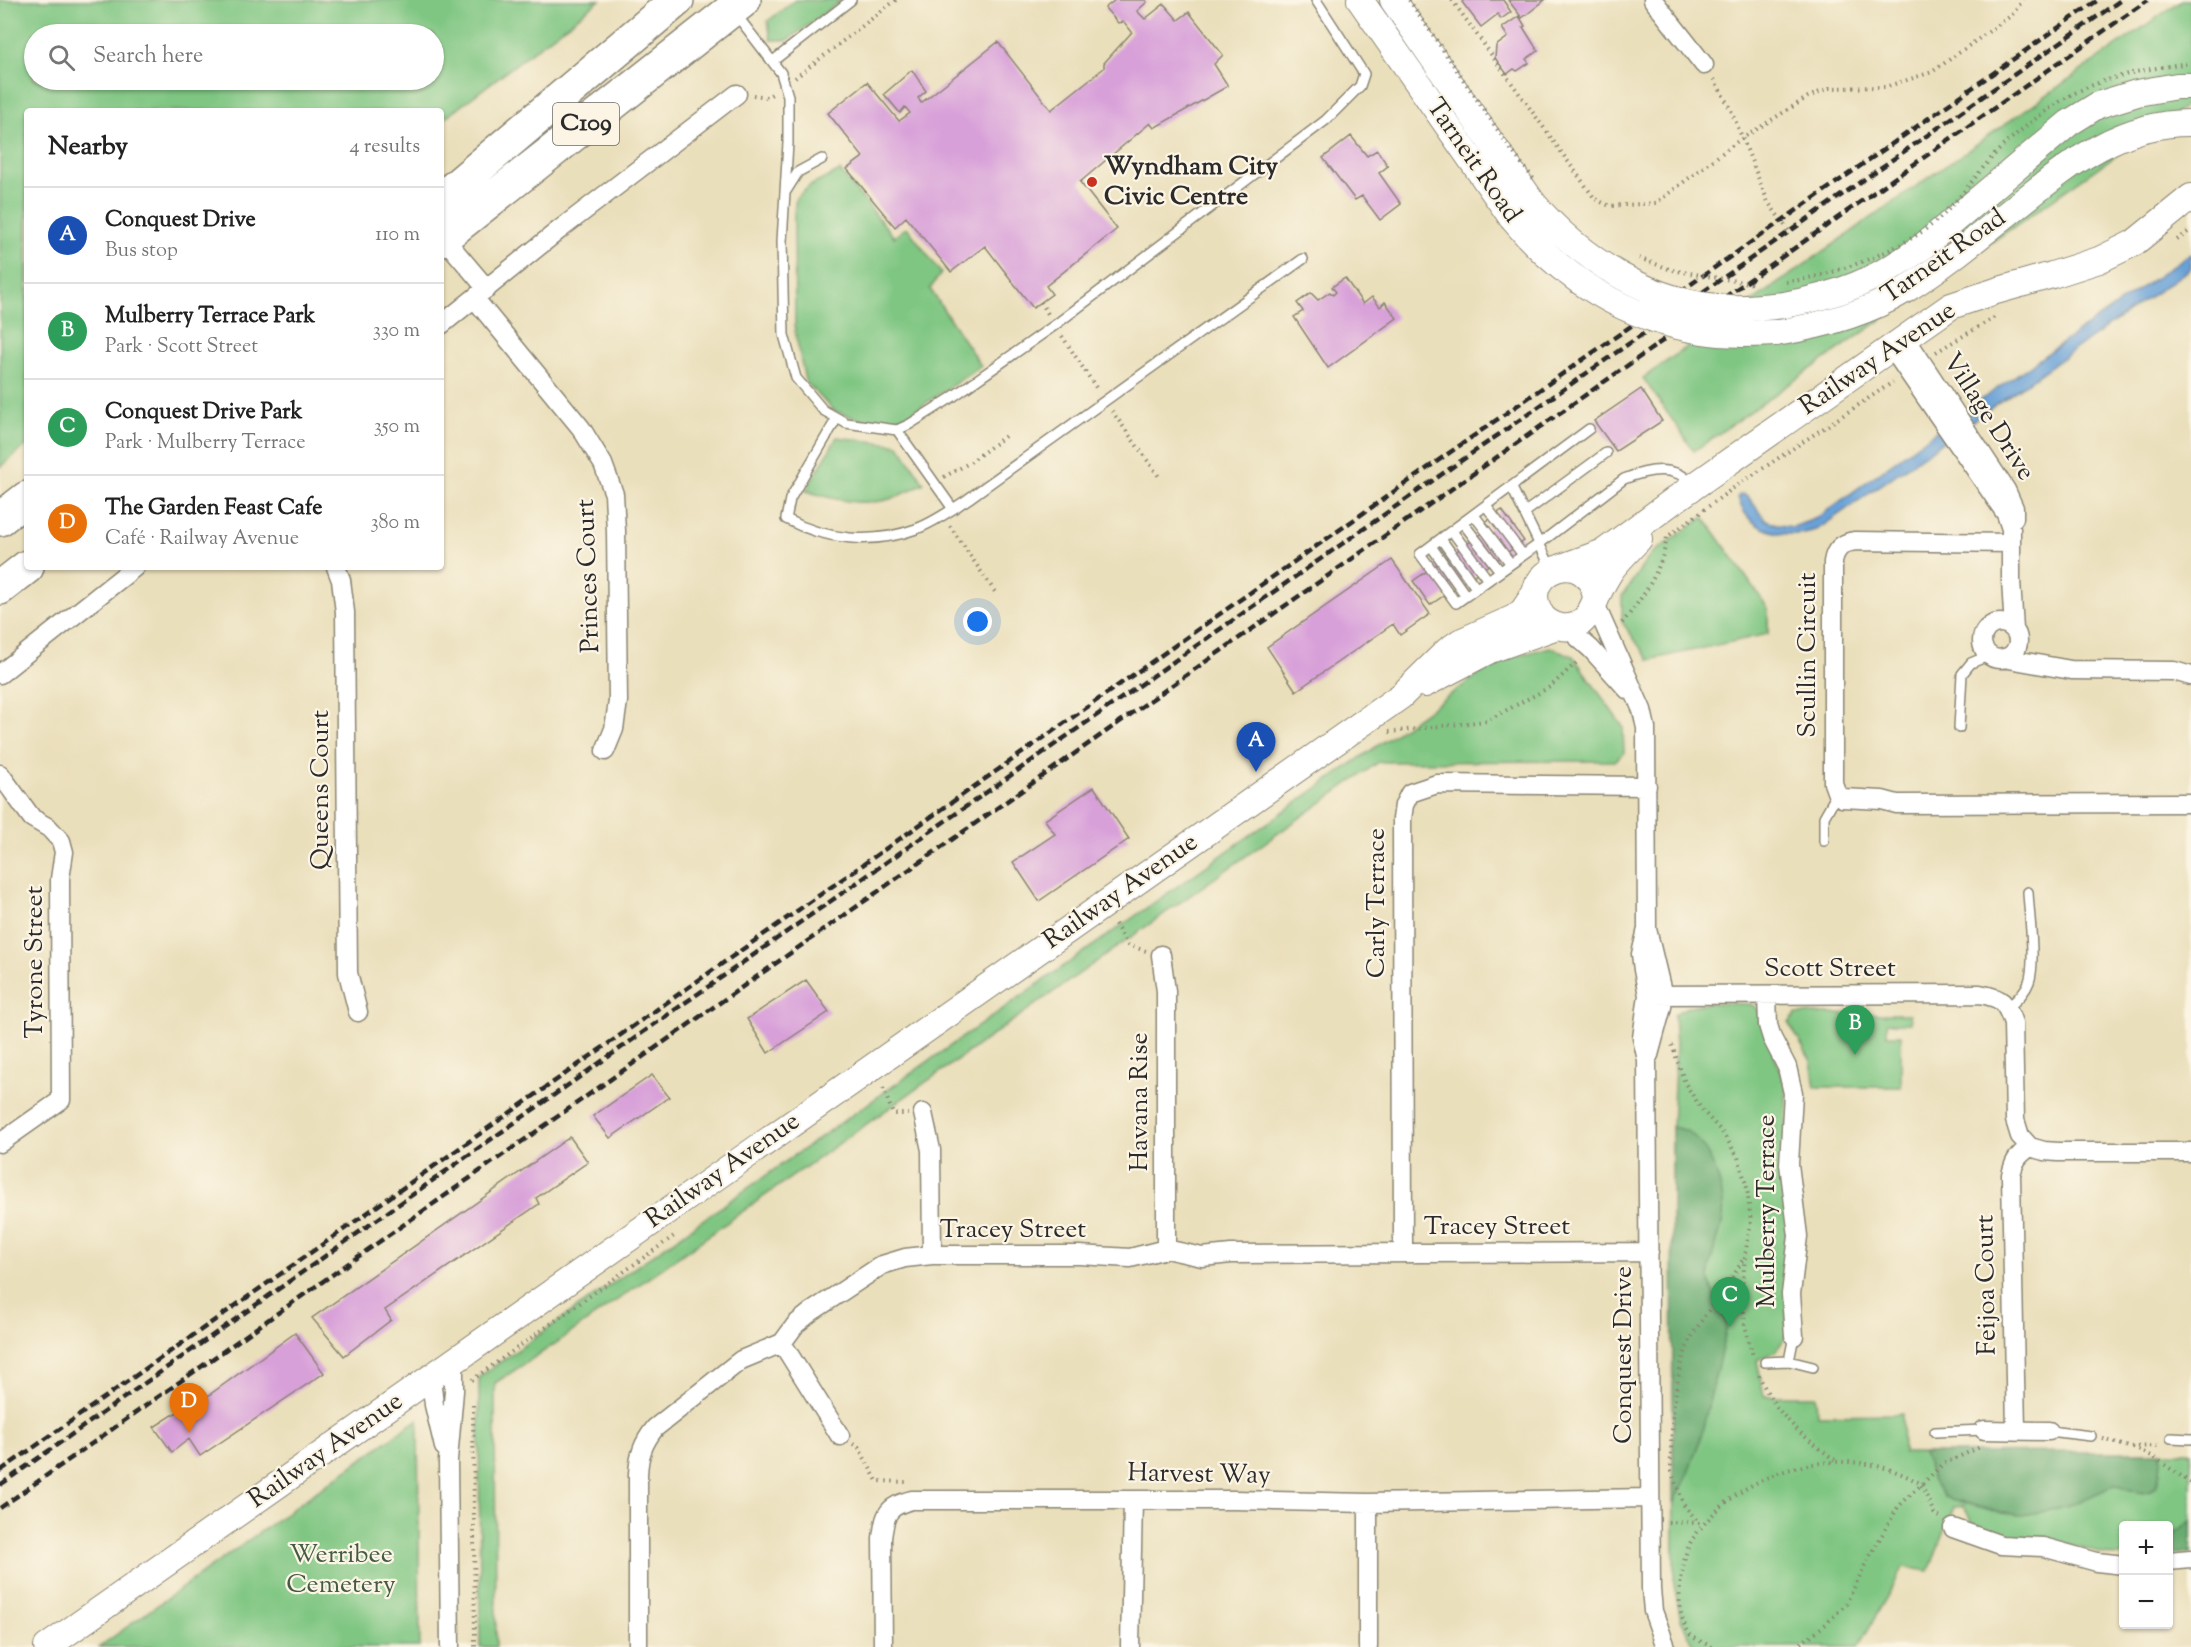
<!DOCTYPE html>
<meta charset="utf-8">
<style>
:root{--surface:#fff;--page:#f6f6f6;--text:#222;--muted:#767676;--line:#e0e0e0;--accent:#1a73e8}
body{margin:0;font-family:"Sorts Mill Goudy",serif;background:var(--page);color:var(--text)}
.controls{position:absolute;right:18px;bottom:18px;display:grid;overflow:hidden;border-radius:6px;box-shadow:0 2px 4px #0004}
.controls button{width:54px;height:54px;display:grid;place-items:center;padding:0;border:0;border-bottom:2px solid var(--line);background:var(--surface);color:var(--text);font:30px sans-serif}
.you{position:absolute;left:978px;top:622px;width:21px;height:21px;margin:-15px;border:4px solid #fff;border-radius:50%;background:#1a73e8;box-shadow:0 0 0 9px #1a73e833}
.badge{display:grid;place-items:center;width:39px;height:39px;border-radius:50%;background:var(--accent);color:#fff;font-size:20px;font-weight:700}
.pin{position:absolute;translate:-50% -50px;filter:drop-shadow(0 2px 3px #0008)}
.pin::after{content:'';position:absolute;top:32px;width:21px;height:18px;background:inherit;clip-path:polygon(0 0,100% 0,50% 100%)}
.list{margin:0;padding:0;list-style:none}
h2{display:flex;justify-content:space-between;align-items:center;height:78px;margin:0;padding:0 24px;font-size:26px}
h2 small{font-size:20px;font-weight:400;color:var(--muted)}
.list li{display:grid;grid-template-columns:39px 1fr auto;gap:18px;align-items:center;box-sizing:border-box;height:96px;padding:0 24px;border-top:2px solid var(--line)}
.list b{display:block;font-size:22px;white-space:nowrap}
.list p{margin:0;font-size:20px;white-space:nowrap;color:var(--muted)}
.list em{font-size:20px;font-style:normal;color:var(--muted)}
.icon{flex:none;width:33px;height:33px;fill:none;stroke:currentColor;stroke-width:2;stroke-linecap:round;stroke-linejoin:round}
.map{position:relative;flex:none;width:2191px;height:1647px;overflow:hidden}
.search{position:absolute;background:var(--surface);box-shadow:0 2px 4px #0004;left:24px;top:24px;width:420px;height:66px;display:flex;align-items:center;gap:15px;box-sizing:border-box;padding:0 21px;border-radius:33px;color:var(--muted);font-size:22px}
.panel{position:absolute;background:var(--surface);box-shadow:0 2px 4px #0004;left:24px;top:108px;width:420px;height:462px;border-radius:6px}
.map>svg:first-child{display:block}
</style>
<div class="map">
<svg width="2191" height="1647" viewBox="0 0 2191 1647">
<rect width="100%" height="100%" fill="#fcf5e5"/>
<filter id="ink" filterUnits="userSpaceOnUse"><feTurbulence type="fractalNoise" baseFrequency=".0167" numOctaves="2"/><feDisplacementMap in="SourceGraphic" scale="12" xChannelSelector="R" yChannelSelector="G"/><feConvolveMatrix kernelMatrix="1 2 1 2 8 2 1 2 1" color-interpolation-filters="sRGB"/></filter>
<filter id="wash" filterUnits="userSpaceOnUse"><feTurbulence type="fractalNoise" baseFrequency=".008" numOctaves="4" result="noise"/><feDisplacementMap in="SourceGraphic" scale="24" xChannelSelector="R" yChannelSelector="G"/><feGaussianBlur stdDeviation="1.35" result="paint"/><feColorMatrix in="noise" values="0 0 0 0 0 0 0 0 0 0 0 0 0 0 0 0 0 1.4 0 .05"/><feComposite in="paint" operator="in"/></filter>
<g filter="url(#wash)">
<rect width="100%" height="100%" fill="#eadfbb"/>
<!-- green -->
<path fill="#7fc682" stroke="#557856" stroke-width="1.5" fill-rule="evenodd" d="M0,0h600l-159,121v-10h-414v334l-27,22zM34,34h400v46h-400z
M795,0h47l-54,40h-17l-3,-19z
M2182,0h9v100l-8,8 -489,343 -51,-73z
M840,171l54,66 13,-10 34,46 -11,16 51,77 -76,51 -37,5 -34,-11 -29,-30 -10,-50 -1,-118 2,-15 14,-12z
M837,437l62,8 25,38c-11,5 -23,13 -34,16 -28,8 -58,0 -84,-8z
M1704,517l64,91v26l-119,26 -27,-38v-26l29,-42z
M1550,647l23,9 50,71 1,26 -9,8 -236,1 -824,582 -60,39 1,264h-16l-1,-270 1019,-716z
M1750,1004l7,4 2,3 27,77 4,139 -4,110 -11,15 -18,8 7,36h52l1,19 85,-1 1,39 288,-1v101l-22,1 -1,-28h-44l-1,31h-9l-67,-18 -49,-4 -18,-5 -9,-9 -7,-15 -10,1 -25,64 -25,-4 -46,80h-163l-14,-27 -7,-35 -2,-458 4,-82 -2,-30c20,-17 51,-11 76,-11z
M1796,1014h114l1,9h-24v12h14v52h-86l-4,-26 -22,-38z
M418,1419l2,228h-321z"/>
<!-- forest -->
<path fill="#67ab70" stroke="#496b4e" stroke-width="1.5" d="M1672,1127c6,1 13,2 18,6 21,17 36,57 33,84 -2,20 -14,38 -14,58 0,21 18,31 18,52l-27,113 -12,33 -15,31z
M2161,1452c0,18 0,48 -27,39 -7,-2 -11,-6 -19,-6l-42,19 -27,7 -24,4 -20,-2 -58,-16 -11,-16 -10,-28z
M2191,1521v32l-22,1v-17z"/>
<!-- water -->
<path fill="#69a1d7" stroke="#4a6681" stroke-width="1.5" d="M2191,253v15l-373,261c-30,12 -73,3 -80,-33l5,-2 6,4 17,22 13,5 14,2 24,-9 115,-84z"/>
<g id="blocks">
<!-- building -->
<path fill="#d8a0d9" d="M1115,0h30l2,2 -10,9 8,8 19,-15 14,16 11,-8 34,43 -9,9 14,22 -74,42 -4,-5 -70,59 37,47 -71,57 6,8 -19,14 -48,-62 -34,26 -45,-55 -11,10 -48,-58 16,-12 -35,-44 39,-31 32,39 11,-8 -5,-6 -5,6 -16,-19 28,-24 14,21 -8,7 3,5 77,-61 53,68 53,-42v-5l28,-31 -8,-10 -6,1 -13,-15z
M1464,0h39l8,12 -10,7 -3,-5 -17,13 -19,-25z
M1508,0h37l-23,18z
M1519,16l6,10 -2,1 15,24 -12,8 3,4 -12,8 -3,-2 -7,5 -12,-16 1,-12 12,-9 -6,-9z
M1351,136l16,20 10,-6 11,16 -9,7 22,31 -21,16 -18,-24 -7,4 -32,-42z
M1345,278l18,26 9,-7 8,10 5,-5 12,16 -69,50 -34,-51 9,-6 -6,-8 14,-10 7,7 12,-8 3,3 3,-3 -4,-5z
M1641,389l21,32 -46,30 -22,-30z
M1502,510l22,31 -94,64 -17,-24 77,-53 -4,-7z
M1392,560l38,54 -30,21 -7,-11 -97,67 -29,-44z
M1094,787l35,52 -90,62 -26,-39 42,-28 -10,-14z
M806,980l23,32 -61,41 -21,-34z
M652,1075l17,22 -59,41 -17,-22z
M570,1137l18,25 -52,36 3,6 -154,106 6,10 -47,36 -32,-38z
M295,1333l29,40 -124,83 -11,-17 -17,13 -18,-25 42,-27 2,3z"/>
</g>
</g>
<g filter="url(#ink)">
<use href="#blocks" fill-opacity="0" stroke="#8a8573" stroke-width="1.5"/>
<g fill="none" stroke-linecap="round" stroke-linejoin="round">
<defs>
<path id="lane" d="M735,13l46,60 7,23v47l-6,98 2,94 12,43 27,32 23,13 51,7 13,-6 41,-26 104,-73 271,-205 34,-34 4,-12 -48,-74
M773,61l78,-61
M786,191l12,-19 24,-13
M837,418l-47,81 -4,20c40,21 86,26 130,10 19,-7 35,-19 52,-30l335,-240
M1589,429l-169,125 36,49 83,-59 85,-65c15,-6 36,-12 52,-6 6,1 12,7 16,11
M897,430l56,79
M1512,488l40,82
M1486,506l37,49
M1524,513l82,-60
M1474,515l37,49
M1463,523l37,48
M1452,531l36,49
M1441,539l35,49
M1431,546l35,50
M1959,728l3,-54 9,-11 19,-8
M1824,841v-24l13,-23
M2008,1008c8,-8 17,-15 21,-26 7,-19 0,-68 -1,-90
M1789,1361l5,-25
M1765,1362l24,-1 24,6
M2049,1431l42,5
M1935,1432l49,-2
M2171,1438l20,1"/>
<path id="street" d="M1653,0l51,65
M443,237l44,52
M475,299l106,129 22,36 11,30 2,37 2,170 -4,28 -9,22
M441,325l118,-95 178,-136
M1905,337l101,153 8,18v10
M1891,347l115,167 5,15v51l3,50
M2011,543l-156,-2c-13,2 -20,8 -22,21v221l4,11 5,4 40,2 15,4 294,-1
M336,567l5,13 4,32 3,361 10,39
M1595,604l47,106 4,18 1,201 16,67 -1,11 -13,48
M1982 641a18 18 0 1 1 36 0a18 18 0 1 1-36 0Z
M1566,627l25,22 37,41
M2003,658l68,12 103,1 17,5
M0,674l135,-107
M0,774l32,44 17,10 12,13 3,11 -4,27 1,221 -61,43
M1647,929l-6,25 2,16 5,25 -6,43 5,22 4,529 2,22 13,36
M1161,955l5,36v258
M1648,995l332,-1c22,4 26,8 33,29l2,97 5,16 10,11 14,4 14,1h133
M1767,995l1,30 4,13 15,29 6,26 -4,71 9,72 -7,58 3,42
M923,1113l8,37 1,105
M1403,1253l-1,-434 2,-14 6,-12 27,-9 210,2
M782,1343l58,93
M431,1377l3,28 10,42
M1984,1430l65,1
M2016,1430l-5,-255c3,-14 7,-20 19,-28
M1368,1503v144
M1953,1528l48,17 42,2 54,15 27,3
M2168,1561l23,-2
M450,1647l-2,-187 6,-69v-31
M638,1647v-173c1,-19 5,-31 17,-46l86,-68 41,-17 14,-19 15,-12 71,-47 23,-7 27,-3h147l51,3 36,-9 36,8 29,-3 418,-2
M883,1647l-1,-109c3,-24 5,-32 30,-38h322l134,3 282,-5
M1130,1647l3,-147"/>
<path id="secondary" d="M1360,0l152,218
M1393,0l140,203
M1784,305c55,-10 92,-24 138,-58l147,-124 29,-18 39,-12 40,-7h14
M1776,333c45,-7 90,-19 129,-43 41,-25 79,-58 117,-88 50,-40 101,-80 169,-79
M1562,567l42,-15 69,-51 278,-195 45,-15 56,-16 47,-15 35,-17 57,-46
M1596,598c-8,-55 -78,-27 -57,13 4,9 13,14 22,16 20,3 29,-12 35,-28 3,-9 10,-21 15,-29 8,-11 19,-21 28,-31
M1425,684l65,-34 67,-24
M47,1647l1354,-951 46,-45 13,-9 54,-24 9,-7 12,-18"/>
<path id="highway" d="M441,199l236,-199
M441,239l303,-239
M0,519l27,-21
M0,588l27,-21"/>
</defs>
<!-- lane casing -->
<use href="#lane" stroke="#8a8573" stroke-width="12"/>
<!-- street casing -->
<use href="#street" stroke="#8a8573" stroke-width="21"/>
<!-- secondary casing -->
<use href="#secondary" stroke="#8a8573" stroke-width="28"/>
<!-- highway casing -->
<use href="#highway" stroke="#8a8573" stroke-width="36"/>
<!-- path -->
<path stroke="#8a8573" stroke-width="4" stroke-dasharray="1.5 4.5" stroke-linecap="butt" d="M1452,0l143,199 15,7 46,-3 82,-62 70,-44 21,-9 56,-1 47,-15 80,-57 11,-15
M795,78l101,-78
M1714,79l17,31 37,92 21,29
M753,95l14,2 7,-4
M2177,240l14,-10
M1041,302l7,12
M1062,336l35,53
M1936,352l61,-36
M1112,411l48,67
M944,477l25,-14 39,-29
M950,526l45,66
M1622,623c21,-25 40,-53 45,-86l65,-48 161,-107
M1389,732l97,-11 64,-34 28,-26
M1115,924l13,21 18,6
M1672,1045l13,38 17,27 20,22 16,25 9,31 4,33 -6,35 -3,34 3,36 8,30
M883,1088l10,26h15
M1759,1375c15,38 44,62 76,85
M472,1380l202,-144
M473,1405l2,242
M2103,1439l26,8 32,-1
M853,1444l6,4 18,33 29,1
M2133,1448l19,8 39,27
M1671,1471l13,34 15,18
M1671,1472c-1,-34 3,-101 19,-132 15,-29 38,-52 53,-81
M1668,1522l32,1
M1712,1647c-7,-4 -19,-8 -23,-14 -10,-15 -11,-37 -8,-53 2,-13 4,-29 11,-40 48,-73 155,-102 229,-56l13,29 6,5
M1796,1647l30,-23 20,-20 20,-41 32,-56 45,-43 37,-17"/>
<!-- lane -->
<use href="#lane" stroke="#fff" stroke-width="9"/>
<!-- street -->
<use href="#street" stroke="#fff" stroke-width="18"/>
<!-- secondary -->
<use href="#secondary" stroke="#fff" stroke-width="26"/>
<!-- highway -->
<use href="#highway" stroke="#fff" stroke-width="33"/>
<!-- rail -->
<path stroke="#2b2b2b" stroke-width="4.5" stroke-dasharray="9 4.5" stroke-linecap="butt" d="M0,1471l1419,-997 679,-474
M0,1485l679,-478 1442,-1007
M0,1508l2148,-1508"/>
<defs>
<path id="secondary-bridge" d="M1533,203c49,58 119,101 196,105 18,1 37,-1 55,-3
M1512,218c48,59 114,101 190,113 25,4 49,3 74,2"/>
</defs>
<!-- secondary-bridge casing -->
<use href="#secondary-bridge" stroke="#8a8573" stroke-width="28" stroke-linecap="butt"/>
<!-- path-bridge -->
<path stroke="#8a8573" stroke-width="4" stroke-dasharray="1.5 4.5" stroke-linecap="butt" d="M1409,0l103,151 24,31
M1639,258l33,12 82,14
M1786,282c47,-6 118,-32 154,-64 23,-22 40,-50 63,-72 15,-14 33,-28 50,-40 38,-27 93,-38 138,-43"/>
<!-- secondary-bridge -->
<use href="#secondary-bridge" stroke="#fff" stroke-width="26"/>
</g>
</g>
<!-- markers -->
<circle fill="#c8321e" stroke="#fcf5e5" stroke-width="2" cx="1092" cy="182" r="6"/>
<g text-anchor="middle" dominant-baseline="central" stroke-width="4.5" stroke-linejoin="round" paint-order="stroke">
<!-- shield labels -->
<rect fill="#fcf5e5" stroke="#6a6863" stroke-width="1.5" x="553" y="103" width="66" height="42" rx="4.5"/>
<g font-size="24" font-weight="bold" fill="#2b2b2b">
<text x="586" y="124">C109</text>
</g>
<!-- street labels -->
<g font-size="26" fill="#2b2b2b" stroke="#fcf5e5">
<text transform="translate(1473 161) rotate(55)">Tarneit Road</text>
<text transform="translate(1944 257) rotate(-35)">Tarneit Road</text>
<text transform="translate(1878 359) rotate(-34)">Railway Avenue</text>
<text transform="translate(1988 417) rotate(57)">Village Drive</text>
<text transform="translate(589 576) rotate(-92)">Princes Court</text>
<text transform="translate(1808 655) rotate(-90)">Scullin Circuit</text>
<text transform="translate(321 790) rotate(-90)">Queens Court</text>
<text transform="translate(1121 892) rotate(-35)">Railway Avenue</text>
<text transform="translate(1377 903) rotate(-90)">Carly Terrace</text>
<text transform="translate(35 962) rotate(-90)">Tyrone Street</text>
<text x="1830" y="969">Scott Street</text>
<text transform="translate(1140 1102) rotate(-90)">Havana Rise</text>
<text transform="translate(723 1171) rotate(-35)">Railway Avenue</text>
<text transform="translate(1767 1211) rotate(-90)">Mulberry Terrace</text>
<text x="1497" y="1227">Tracey Street</text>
<text x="1013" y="1230">Tracey Street</text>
<text transform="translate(1987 1285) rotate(-91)">Feijoa Court</text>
<text transform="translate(1624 1355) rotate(-90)">Conquest Drive</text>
<text transform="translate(326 1451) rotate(-35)">Railway Avenue</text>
<text transform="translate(1199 1475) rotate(1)">Harvest Way</text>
</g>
<!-- poi labels -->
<g font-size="26" font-weight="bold" fill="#2b2b2b" stroke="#fcf5e5" text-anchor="start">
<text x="1104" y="167">Wyndham City<tspan x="1104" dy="30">Civic Centre</tspan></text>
</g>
<!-- park labels -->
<g font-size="26" fill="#445a45" stroke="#fcf5e5">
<text x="341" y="1555">Werribee<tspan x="341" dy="30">Cemetery</tspan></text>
</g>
</g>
</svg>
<div class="controls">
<button>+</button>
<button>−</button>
</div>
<div class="you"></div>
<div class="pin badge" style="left:1256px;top:772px;background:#1a4fb4">A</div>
<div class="pin badge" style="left:1855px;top:1055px;background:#2e9e5b">B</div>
<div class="pin badge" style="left:1730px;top:1327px;background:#2e9e5b">C</div>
<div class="pin badge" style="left:189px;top:1433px;background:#e8710a">D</div>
<div class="search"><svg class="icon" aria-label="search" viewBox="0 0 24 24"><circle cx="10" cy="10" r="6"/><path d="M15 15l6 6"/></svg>Search here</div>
<section class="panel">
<h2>Nearby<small>4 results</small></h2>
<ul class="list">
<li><span class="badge" style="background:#1a4fb4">A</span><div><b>Conquest Drive</b><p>Bus stop</p></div><em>110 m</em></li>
<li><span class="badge" style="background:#2e9e5b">B</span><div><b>Mulberry Terrace Park</b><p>Park · Scott Street</p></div><em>330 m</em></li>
<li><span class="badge" style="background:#2e9e5b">C</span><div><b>Conquest Drive Park</b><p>Park · Mulberry Terrace</p></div><em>350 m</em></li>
<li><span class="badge" style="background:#e8710a">D</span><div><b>The Garden Feast Cafe</b><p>Café · Railway Avenue</p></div><em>380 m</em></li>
</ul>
</section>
</div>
